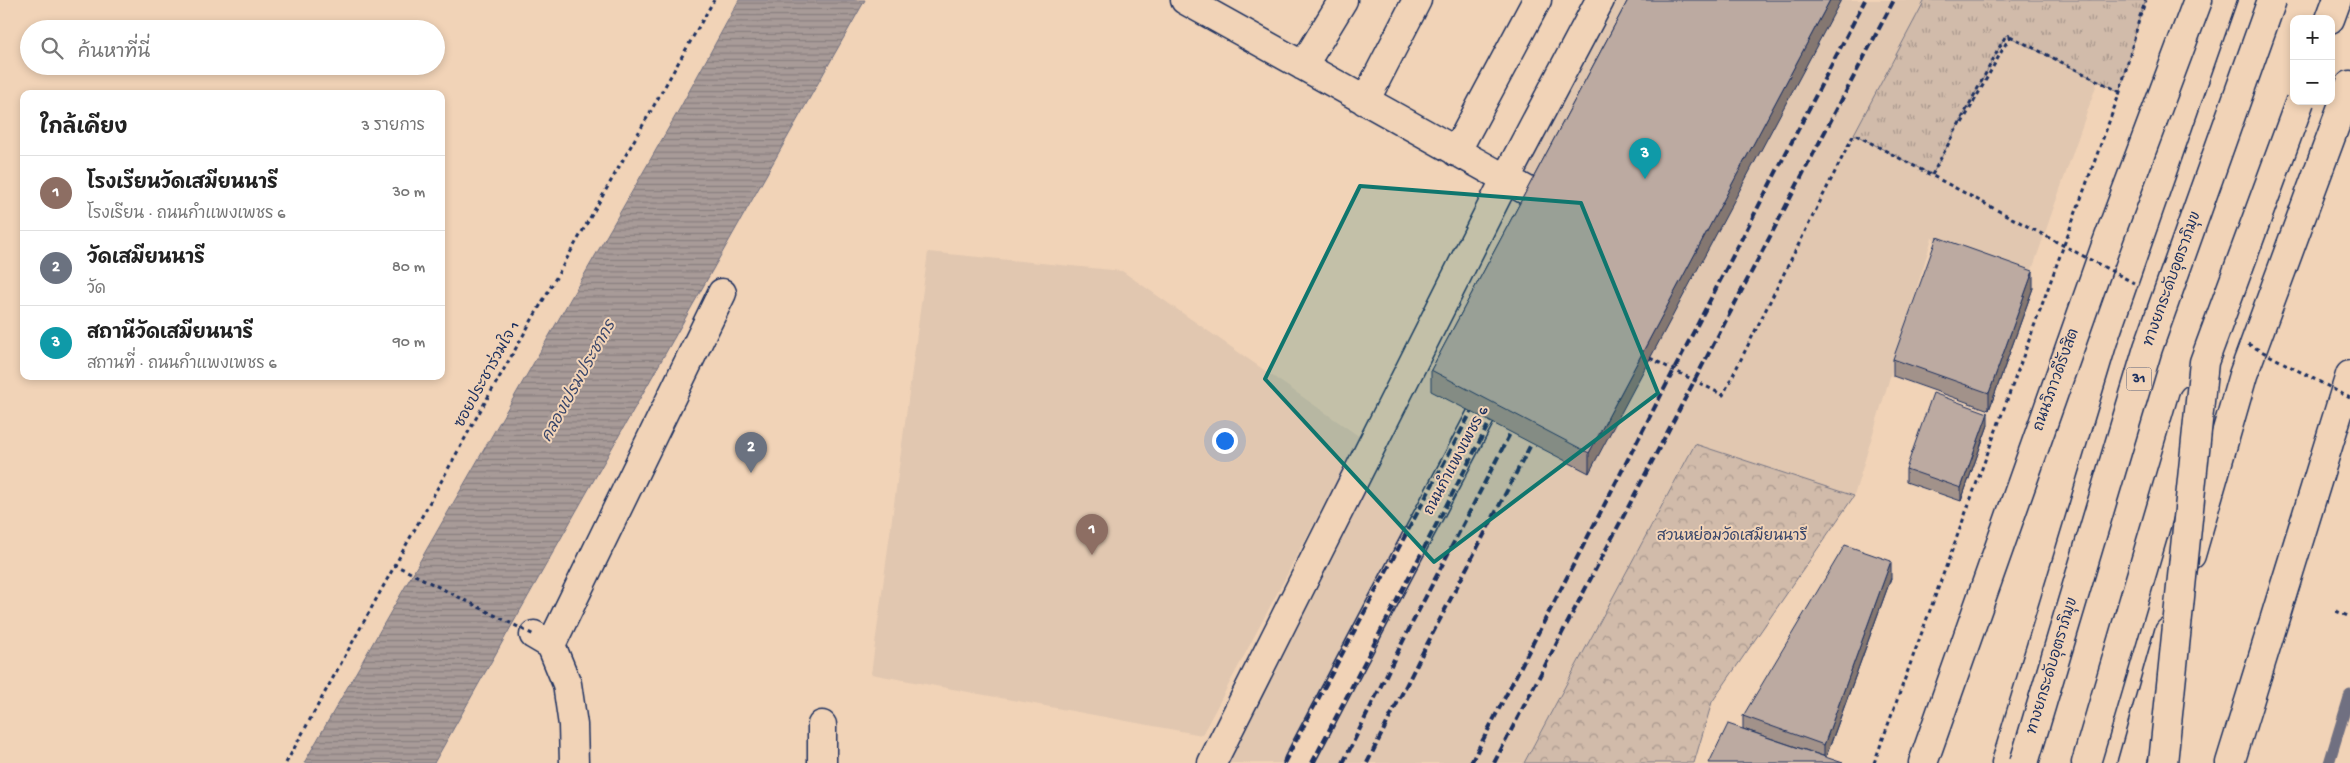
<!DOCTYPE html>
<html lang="th">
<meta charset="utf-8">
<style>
:root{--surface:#fff;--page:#f2f2f2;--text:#222;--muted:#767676;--line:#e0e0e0;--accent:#1f6fb2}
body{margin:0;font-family:"Gochi Hand","Playpen Sans Thai",sans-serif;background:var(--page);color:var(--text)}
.controls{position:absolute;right:15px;top:15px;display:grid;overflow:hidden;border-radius:10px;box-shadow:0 2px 8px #0003}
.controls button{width:45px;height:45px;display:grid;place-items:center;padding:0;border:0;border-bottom:1px solid var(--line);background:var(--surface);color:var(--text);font:25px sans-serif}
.you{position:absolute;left:1224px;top:440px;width:18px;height:18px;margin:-12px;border:4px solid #fff;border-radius:50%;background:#1a73e8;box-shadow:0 0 0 8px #1a73e833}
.badge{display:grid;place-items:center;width:32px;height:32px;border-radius:50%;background:var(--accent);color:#fff;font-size:16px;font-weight:700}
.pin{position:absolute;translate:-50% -41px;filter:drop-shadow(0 1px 2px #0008)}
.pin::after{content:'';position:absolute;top:26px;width:18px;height:15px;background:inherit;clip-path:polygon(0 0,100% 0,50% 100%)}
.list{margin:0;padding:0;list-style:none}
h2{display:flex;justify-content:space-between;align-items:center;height:65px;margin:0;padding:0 20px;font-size:21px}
h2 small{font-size:16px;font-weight:400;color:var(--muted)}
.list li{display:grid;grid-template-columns:32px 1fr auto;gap:15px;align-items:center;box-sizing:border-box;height:75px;padding:0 20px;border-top:1px solid var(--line)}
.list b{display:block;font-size:19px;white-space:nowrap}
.list p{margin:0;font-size:16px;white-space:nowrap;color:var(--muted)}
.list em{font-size:16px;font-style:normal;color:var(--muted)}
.icon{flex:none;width:28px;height:28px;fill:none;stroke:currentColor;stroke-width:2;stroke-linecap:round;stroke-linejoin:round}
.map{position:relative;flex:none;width:2350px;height:763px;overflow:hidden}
.search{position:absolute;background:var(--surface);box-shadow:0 2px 8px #0003;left:20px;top:20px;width:425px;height:55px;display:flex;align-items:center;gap:12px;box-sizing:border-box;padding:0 18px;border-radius:28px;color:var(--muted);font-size:19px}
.panel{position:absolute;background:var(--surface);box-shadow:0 2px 8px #0003;left:20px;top:90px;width:425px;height:290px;border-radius:10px}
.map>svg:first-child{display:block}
</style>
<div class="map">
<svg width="2350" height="763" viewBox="0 0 2350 763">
<defs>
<pattern id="grass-tufts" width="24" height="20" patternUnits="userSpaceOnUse" patternTransform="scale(1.25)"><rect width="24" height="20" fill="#d1bbaa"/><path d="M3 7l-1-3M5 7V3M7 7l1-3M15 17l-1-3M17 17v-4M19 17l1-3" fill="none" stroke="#a9988e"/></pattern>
<pattern id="forest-crowns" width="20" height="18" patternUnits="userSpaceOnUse" patternTransform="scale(1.25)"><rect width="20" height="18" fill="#d1bbaa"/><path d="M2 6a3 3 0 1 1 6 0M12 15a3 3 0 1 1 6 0" fill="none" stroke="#a9988e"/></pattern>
<pattern id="water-rules" width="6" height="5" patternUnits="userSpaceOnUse" patternTransform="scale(1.25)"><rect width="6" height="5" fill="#a89b98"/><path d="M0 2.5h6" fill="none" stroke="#887f7f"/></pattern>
</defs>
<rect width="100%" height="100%" fill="#f1d3b7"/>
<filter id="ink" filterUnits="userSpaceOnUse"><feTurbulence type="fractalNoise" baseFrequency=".02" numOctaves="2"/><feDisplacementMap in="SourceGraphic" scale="10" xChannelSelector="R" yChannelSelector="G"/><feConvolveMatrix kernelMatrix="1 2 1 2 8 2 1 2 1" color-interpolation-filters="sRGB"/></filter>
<g filter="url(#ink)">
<!-- built -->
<path fill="#e1c7b0" d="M1609,0h517l-94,270 -100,-32 -78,258 -159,-52 -171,319h-300z
M928,252l194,19 238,166 -158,298 -331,-61z"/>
<!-- grass -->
<path fill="url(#grass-tufts)" stroke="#767584" d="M1925,0h221l-6,16 -20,76 -114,-57 -74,140 -78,-41z"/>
<!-- forest -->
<path fill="url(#forest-crowns)" stroke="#767584" d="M1695,444l159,52 -142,206 -18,61h-170z"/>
<!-- water -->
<path fill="url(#water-rules)" stroke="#707081" d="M739,0h126l-431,763h-130l376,-655z"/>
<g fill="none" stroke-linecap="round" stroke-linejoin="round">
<!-- stream -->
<path stroke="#707081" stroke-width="11" d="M2329,763l21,-69"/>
<defs>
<path id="minor" d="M1185,0l375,209
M1303,66l40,-66
M1365,101l52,-101
M1456,152l81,-152
M534,635l17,10 16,39 6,41 1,38
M551,645l171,-352
M822,725v38
M1212,763l293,-583 95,-180
M1298,763l200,-380"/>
<path id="major" d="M1923,763l182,-515 93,-248
M2230,763l120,-388"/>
<path id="highway" d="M2330,19l7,-19
M2191,555l52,-180 107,-290
M2006,763l125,-413 122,-350
M2086,763l107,-364
M2132,763l37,-131"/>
</defs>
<!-- minor casing -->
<use href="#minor" stroke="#1b2f5e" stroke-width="31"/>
<!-- major casing -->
<use href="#major" stroke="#1b2f5e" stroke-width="31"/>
<!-- highway casing -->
<use href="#highway" stroke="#1b2f5e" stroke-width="31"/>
<!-- path -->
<path stroke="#1b2f5e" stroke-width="3" stroke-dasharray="4 4" stroke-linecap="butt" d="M2010,36l110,56
M1962,123l48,-87
M1932,175l74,-140 4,1
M2336,611l14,6
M286,763l189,-343 239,-420
M1874,763l246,-671 20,-76 6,-16"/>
<!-- minor -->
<use href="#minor" stroke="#f1d3b7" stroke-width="28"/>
<!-- major -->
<use href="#major" stroke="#f1d3b7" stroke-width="28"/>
<!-- highway -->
<use href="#highway" stroke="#f1d3b7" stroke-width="28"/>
<!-- rail -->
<path stroke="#1b2f5e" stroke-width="4" stroke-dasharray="8 4" stroke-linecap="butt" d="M1284,763l194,-364
M1312,763l185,-355
M1343,763l61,-124 113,-219
M1367,763l56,-111 115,-221
M1471,763l394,-763
M1494,763l400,-763"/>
<defs>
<path id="highway-bridge" d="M2024,763l124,-415 124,-348
M2163,763l41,-401 96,-261"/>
</defs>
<!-- highway-bridge casing -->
<use href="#highway-bridge" stroke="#1b2f5e" stroke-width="31" stroke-linecap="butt"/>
<!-- path-bridge -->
<path stroke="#1b2f5e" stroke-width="3" stroke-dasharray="4 4" stroke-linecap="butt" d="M2248,344l102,54
M1650,358l73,37 131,-261 280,149
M393,564l141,71"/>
<!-- highway-bridge -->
<use href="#highway-bridge" stroke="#f1d3b7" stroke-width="28"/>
</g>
<!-- wall -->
<path fill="#a2928a" stroke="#1b2f5e" d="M1628,0l-39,473 -158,-82v-21z
M2033,288l-44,122 -96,-34v-17z
M1988,425l-27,76 -55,-19v-13z
M1891,578l-65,179 -83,-28v-13z"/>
<!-- shaded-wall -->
<path fill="#847771" stroke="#1b2f5e" d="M1830,0h11l-252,473v-20z
M2033,271v17l-44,122v-17z
M1988,413v12l-27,76v-13z
M1891,561v17l-67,184v-17z"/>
<!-- building -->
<path fill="#bcaaa1" stroke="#1b2f5e" d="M1628,0h202l-241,453 -158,-83z
M1937,237l96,34 -44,122 -96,-34z
M1933,393l55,20 -27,75 -55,-19z
M1845,545l46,16 -67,184 -81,-29z
M1728,724l115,39h-134z"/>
</g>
<!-- marked area -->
<path fill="#0f766e" fill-opacity="0.2" stroke="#0f766e" stroke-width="4" stroke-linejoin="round" d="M1360,186l221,17 77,190 -224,169 -169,-183z"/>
<g text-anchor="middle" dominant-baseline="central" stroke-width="4" stroke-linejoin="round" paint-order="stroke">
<!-- shield labels -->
<rect fill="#f1d3b7" stroke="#5b6079" stroke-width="1" x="2126.5" y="367.5" width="25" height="23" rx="4"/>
<g font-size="14" font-weight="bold" fill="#1b2f5e">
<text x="2139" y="379">31</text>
</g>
<!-- street labels -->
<g font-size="15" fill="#1b2f5e" stroke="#f1d3b7">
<text transform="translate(2173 279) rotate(-70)">ทางยกระดับอุตราภิมุข</text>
<text transform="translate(488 375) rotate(-61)">ซอยประชาร่วมใจ 1</text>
<text transform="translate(2057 380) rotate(-70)">ถนนวิภาวดีรังสิต</text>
<text transform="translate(1457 461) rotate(-62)">ถนนกำแพงเพชร 6</text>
<text transform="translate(2053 666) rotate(-73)">ทางยกระดับอุตราภิมุข</text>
</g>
<!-- park labels -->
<g font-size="15" fill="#364469" stroke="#f1d3b7">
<text x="1732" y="537">สวนหย่อมวัดเสมียนนารี</text>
</g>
<!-- water labels -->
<g font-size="16" font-style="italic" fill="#37456a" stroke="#f1d3b7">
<text transform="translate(580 382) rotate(-61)">คลองเปรมประชากร</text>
</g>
</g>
</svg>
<div class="controls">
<button>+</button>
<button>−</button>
</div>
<div class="you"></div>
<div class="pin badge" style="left:1092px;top:555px;background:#8d6e63">1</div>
<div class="pin badge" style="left:751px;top:473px;background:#6b7280">2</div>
<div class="pin badge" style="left:1645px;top:179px;background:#0f9aa8">3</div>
<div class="search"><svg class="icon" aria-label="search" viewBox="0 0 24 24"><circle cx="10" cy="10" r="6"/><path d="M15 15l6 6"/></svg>ค้นหาที่นี่</div>
<section class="panel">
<h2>ใกล้เคียง<small>3 รายการ</small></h2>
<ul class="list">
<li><span class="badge" style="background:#8d6e63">1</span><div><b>โรงเรียนวัดเสมียนนารี</b><p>โรงเรียน · ถนนกำแพงเพชร 6</p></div><em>30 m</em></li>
<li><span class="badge" style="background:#6b7280">2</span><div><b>วัดเสมียนนารี</b><p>วัด</p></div><em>80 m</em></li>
<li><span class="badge" style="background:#0f9aa8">3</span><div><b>สถานีวัดเสมียนนารี</b><p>สถานที่ · ถนนกำแพงเพชร 6</p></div><em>90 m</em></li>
</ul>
</section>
</div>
